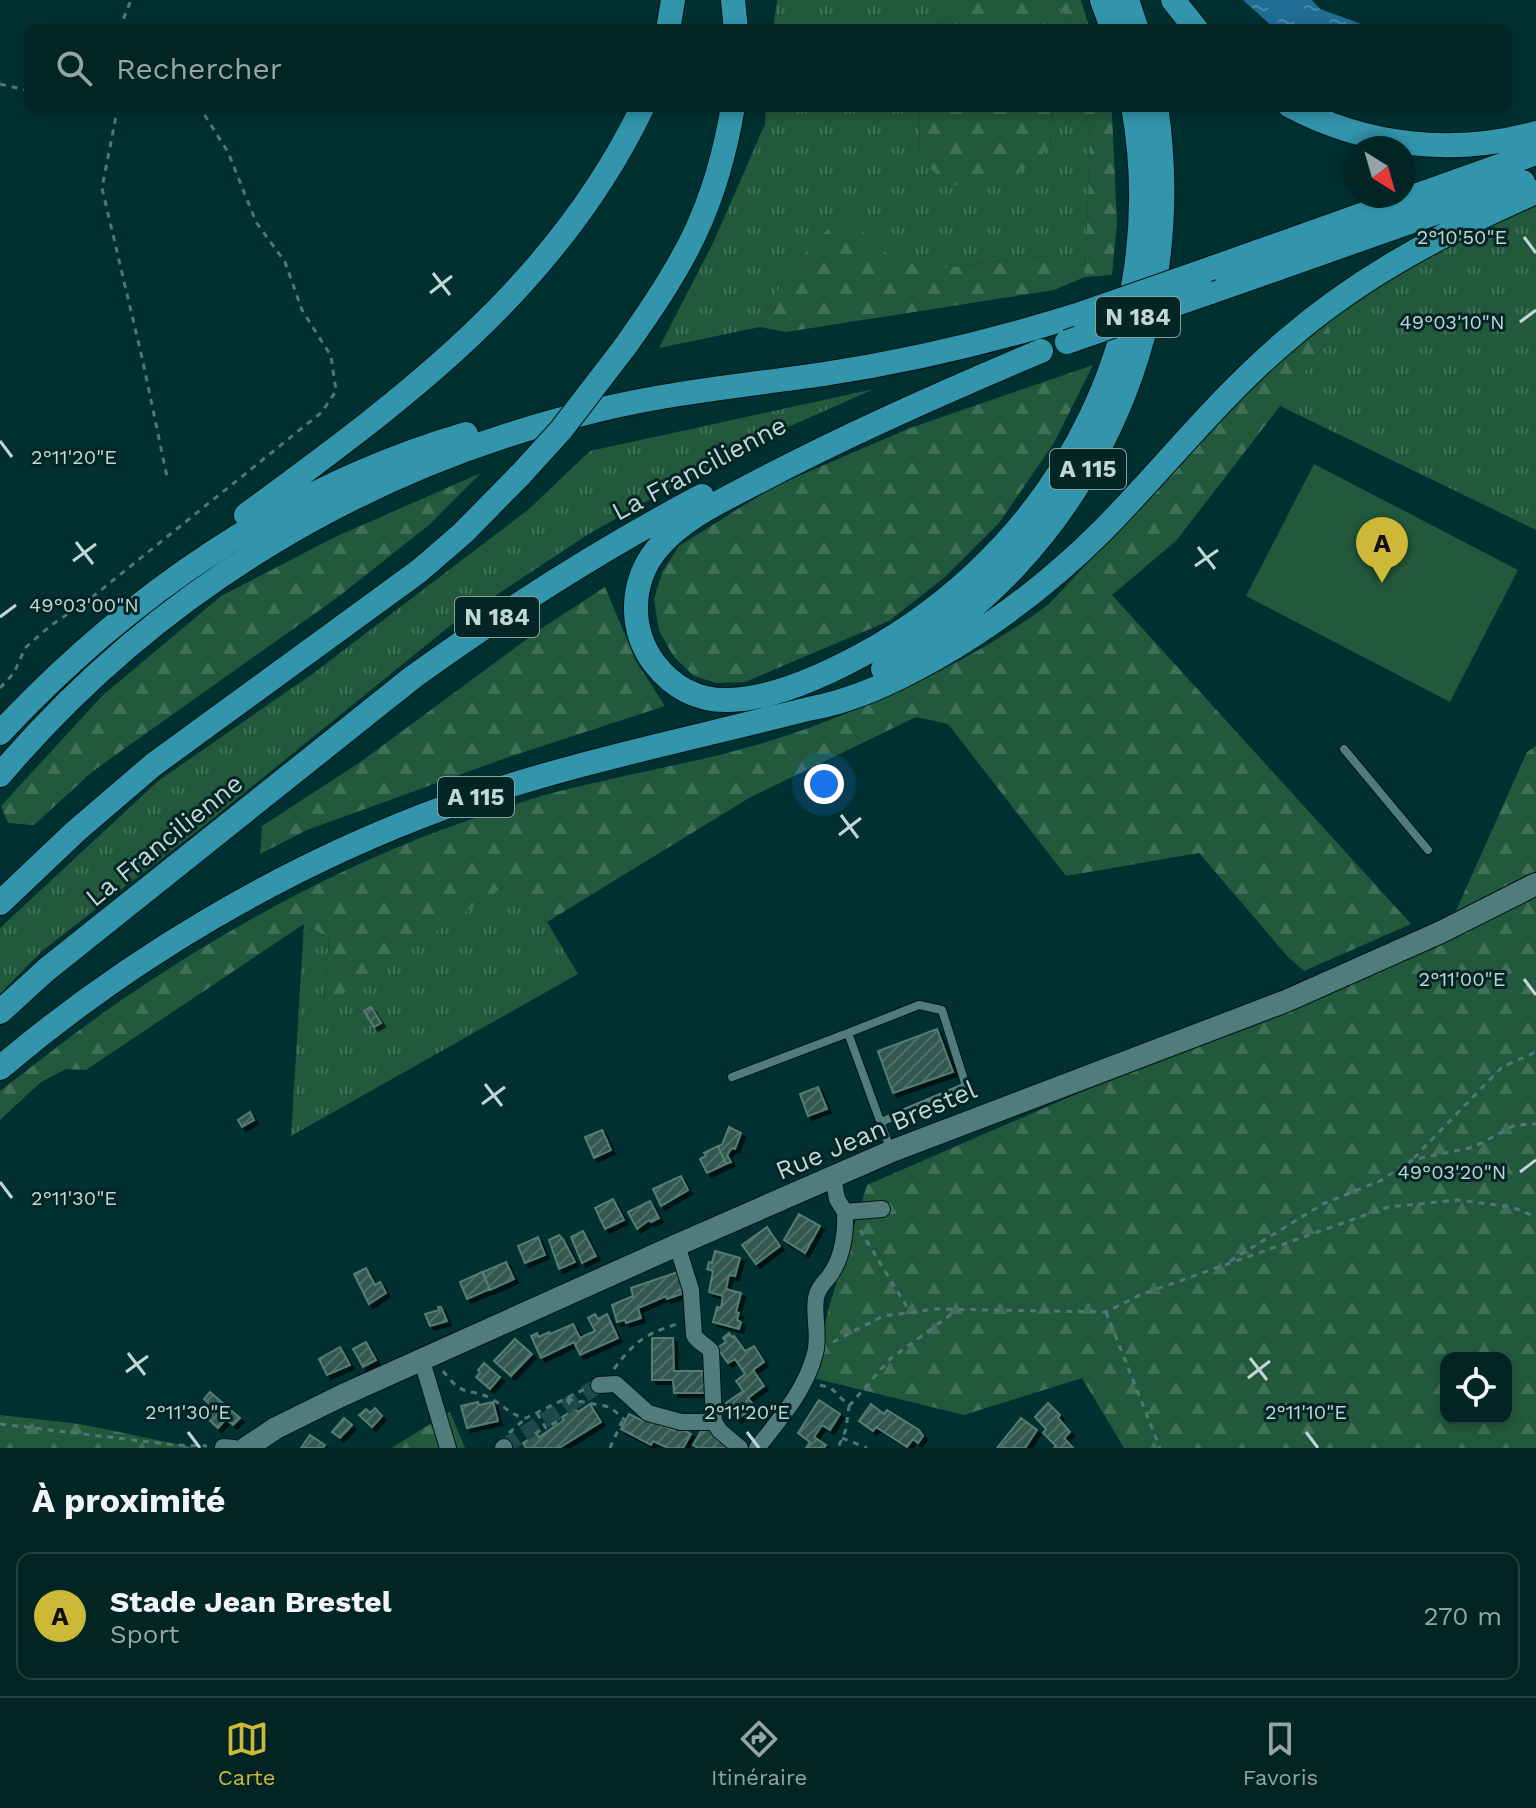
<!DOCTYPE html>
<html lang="fr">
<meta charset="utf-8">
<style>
:root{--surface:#012425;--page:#0b2c2d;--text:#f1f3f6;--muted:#96a4a7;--line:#234142;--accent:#ceb837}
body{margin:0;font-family:"Work Sans",sans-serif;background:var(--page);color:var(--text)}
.controls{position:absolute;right:24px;bottom:24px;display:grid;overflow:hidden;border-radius:16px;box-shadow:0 4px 12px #0003}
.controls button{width:72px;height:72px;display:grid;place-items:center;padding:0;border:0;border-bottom:2px solid var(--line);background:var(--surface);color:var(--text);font:40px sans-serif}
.compass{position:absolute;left:1344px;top:136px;width:72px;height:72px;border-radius:50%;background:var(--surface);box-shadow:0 4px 12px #0003;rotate:143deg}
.you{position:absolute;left:824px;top:784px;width:28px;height:28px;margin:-20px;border:6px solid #fff;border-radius:50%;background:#1a73e8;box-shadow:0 0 0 12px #1a73e833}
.badge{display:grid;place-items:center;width:52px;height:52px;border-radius:50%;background:var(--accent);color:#111;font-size:26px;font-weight:700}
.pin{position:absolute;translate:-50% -66px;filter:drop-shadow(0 2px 4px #0008)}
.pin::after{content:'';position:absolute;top:42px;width:28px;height:24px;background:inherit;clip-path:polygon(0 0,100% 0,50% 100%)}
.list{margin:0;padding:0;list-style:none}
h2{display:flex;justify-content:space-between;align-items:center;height:104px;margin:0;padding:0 32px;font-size:34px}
h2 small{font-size:26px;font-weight:400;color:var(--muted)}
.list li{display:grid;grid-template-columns:52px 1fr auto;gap:24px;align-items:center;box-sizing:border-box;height:128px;margin:0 16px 16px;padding:0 16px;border:2px solid var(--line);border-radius:16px}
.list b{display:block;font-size:30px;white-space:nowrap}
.list p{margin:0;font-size:26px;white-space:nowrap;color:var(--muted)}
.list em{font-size:26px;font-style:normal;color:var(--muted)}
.icon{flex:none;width:44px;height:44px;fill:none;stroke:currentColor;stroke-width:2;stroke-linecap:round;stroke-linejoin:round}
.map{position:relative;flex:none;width:1536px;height:1448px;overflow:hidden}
.search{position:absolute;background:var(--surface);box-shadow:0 4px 12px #0003;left:24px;right:24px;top:24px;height:88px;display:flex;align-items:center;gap:20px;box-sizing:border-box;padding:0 28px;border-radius:16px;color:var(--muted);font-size:30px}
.sheet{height:248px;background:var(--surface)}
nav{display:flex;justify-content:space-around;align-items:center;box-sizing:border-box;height:112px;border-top:2px solid var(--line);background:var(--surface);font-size:22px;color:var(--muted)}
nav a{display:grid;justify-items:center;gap:4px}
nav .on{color:var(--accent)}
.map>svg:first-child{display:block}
</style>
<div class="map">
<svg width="1536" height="1448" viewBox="0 0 1536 1448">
<defs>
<pattern id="grass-tufts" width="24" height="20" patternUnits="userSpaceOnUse" patternTransform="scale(2)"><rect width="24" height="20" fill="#22593c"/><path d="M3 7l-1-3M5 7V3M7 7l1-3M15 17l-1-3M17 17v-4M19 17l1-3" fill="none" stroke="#407057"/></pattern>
<pattern id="forest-firs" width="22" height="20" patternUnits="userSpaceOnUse" patternTransform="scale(2)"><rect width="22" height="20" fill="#22593c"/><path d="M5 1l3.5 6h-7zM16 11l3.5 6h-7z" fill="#407057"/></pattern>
<pattern id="water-ripples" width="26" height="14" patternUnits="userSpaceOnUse" patternTransform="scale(2)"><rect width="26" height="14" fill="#206d94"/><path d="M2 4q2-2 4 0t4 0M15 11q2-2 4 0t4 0" fill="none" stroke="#4988a7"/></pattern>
<pattern id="building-hatch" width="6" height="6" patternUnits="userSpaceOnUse" patternTransform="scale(2)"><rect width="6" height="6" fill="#31584f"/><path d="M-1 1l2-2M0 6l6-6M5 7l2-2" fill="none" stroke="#4d6f68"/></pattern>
<filter id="shadow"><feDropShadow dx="4" dy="4" stdDeviation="0" flood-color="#0009"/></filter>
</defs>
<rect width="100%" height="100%" fill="#013031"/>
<!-- grass -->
<path fill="url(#grass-tufts)" d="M777,0h174l-10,30h-168z
M1033,0h23l16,30h-24l-1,-7z
M766,106h154l-1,51 131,-10 2,-41h33l5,33 -5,138 -31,13 -3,-35 -123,15 -39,-15 -47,-40 -55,58 -27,54 -101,21 55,-107 51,-117z
M1536,204v326l-256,-124 51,-71 -4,-14 102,-66z
M874,389l-131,58 -156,88 -136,90 -255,207 -154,119 -42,43v-66l158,-147 157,-109 214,-163 61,-58z
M509,883l38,39 31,52 -287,162 13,-212 25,14 -5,67z"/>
<!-- forest -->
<path fill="url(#forest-firs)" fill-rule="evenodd" d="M951,0h82l14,23 1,7h-107z
M1056,0h25l9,30h-18z
M920,106h132l-2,41 -37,31 -65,8 -29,-29z
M1085,106h25l2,8 5,109 -5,52 -27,2 5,-138z
M842,214l47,41 39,15 124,-15 2,35 -268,42 -26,-5 27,-54z
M1327,321l4,14 -51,71 -104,135 -64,54 299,329 -107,47 -16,-14 -89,-104 -133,23 -118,-152 -32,-7 -167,81 -202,124 -38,-39 -185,123 5,-68 -25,-14 -218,146 -20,-1 -25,13 -41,38v-29c42,-32 83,-65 126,-94 97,-66 205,-126 315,-167 38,-13 77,-28 115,-38 78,-20 159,-32 235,-58 85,-29 186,-76 258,-130l219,-233z
M1093,365l-39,78 -55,80 -54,54 -56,44 -144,61 -29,1 -22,-7 -20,-19 -15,-26 -5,-32 8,-27 17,-26 94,-59 137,-59z
M481,473l-52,52 -91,72 -245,174 -59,54 -26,-2 -7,-17 101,-110 119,-100 114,-59z
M605,587l31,74 29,45 -162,53 -196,71 -47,24 2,-28 97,-63 183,-135z
M1536,746v702h-412l-42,-70 -118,37 -151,-37 16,-71 38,-122 579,-252 81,-181zM1446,1358h60v60h-60z
M450,1412l15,36h-74z
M0,1415l80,9 116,24h-196z"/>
<!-- garden -->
<path fill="#22593c" d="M1314,464l204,106 -68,132 -204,-106z"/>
<!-- water -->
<path fill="url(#water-ripples)" d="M1243,0h69l8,9 58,21h-102z"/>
<!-- building -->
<path fill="url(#building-hatch)" stroke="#557d73" stroke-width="2" filter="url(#shadow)" d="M371,1007l10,16 -7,4 -10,-16z
M937,1029l16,43 -60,21 -15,-42z
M818,1087l9,22 -19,7 -8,-22z
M250,1112l4,8 -12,7 -4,-7z
M729,1127l12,6 -6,16 -3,-1 -5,7 4,7 -5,2 -8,-18 4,-1z
M602,1130l9,20 -17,8 -9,-21z
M718,1146l8,18 -19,9 -7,-14 6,-3 -2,-3z
M681,1176l7,14 -27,16 -8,-17z
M613,1199l11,21 -19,9 -10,-21z
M650,1201l9,17 -8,4 -2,-2 -12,9 -9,-17z
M799,1214l21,12 -15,27 -21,-13z
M767,1227l13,19 -24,18 -14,-19z
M583,1231l13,25 -14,7 -11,-26z
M559,1235l4,4 12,23 -16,7 -10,-29z
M538,1237l7,18 -20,8 -7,-17z
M715,1251l25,7 -5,18 -6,-1 -3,14 15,4 -5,19 3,1 -2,7 4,2 -2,7 -26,-7 4,-15 4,1 2,-12 -14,-4 4,-21 -6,-2 2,-7 3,1z
M506,1262l8,17 -24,11 -7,-18z
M366,1268l9,17 5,-3 6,11 -17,11 -15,-30z
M681,1271l5,16 -6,3 1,4 -14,5 -1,-3 -28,12 3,10 -15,5 -1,-3 -8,2 -5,-17 21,-9 -2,-8z
M482,1272l8,17 -23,10 -7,-17z
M438,1307h3l6,14 -17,5 -5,-12 14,-4z
M595,1314l3,5 9,-5 11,24 -38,17 -6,-13 -33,16 -10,-22 6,-3 2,4 10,-5 1,2 23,-10 7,14 15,-7 -7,-13z
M729,1333l4,5 1,-2 11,15 9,-5 10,16 -11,8 11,16 -16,12 7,9 -18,12 -11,-16 17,-12 -7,-10 9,-7 -10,-15 -7,4 -11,-15 9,-6 -3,-4z
M652,1338h21l1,33h33v22h-33l-1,-13h-21z
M515,1339l17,15 -21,22 -17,-15z
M366,1342l10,18 -13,7 -10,-18z
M340,1347l10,18 -23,10 -8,-16z
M484,1363l16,14 -10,12 -14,-12 4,-4 -2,-3z
M210,1392l15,13 -7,7 -14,-13z
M819,1400l21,14 -10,16 -8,-5 -8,12 12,8 -2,3h-18l4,-6 -12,-9z
M478,1402l1,3 14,-3 5,19 -31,7 -6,-22z
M1048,1403l12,12 -2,3 12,14 -6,6 9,10h-19l2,-2 -13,-13 3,-4 -11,-12z
M590,1404l11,18 -42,26h-33l-3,-5 14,-9 2,3 25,-17 -2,-3 13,-8 3,3z
M871,1404l13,10 3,-4 32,20 4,6 -5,7 -5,-4 -6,8 -31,-20 -3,4 -14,-10z
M225,1405l15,13 -7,7 -7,-6 -8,9 -15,-14 8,-8 7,6z
M375,1408l7,8 -10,11 -13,-12 7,-6 4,4z
M629,1414l14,7 2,-4 29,14 2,-5 15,8 -8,14h-15l-15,-7 -2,4 -30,-16z
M344,1418l8,7 -12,13 -8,-6z
M1021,1418l16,12 -12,18h-28z
M704,1426l14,9 -2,4 12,9h-30l-5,-3z
M310,1435l15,10 -2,3h-22z"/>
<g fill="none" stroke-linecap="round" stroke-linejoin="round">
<!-- street-tunnel -->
<path stroke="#1e494a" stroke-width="16" stroke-dasharray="16 8" stroke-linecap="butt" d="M504,1447l95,-62"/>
<defs>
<path id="lane" d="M1344,749l84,101
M732,1077l116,-44
M881,1122l85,-36 -24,-76 -23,-5 -71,28 43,118"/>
<path id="street" d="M833,1177l4,22 8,13 37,-3
M677,1245l14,45 3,45c5,9 12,9 17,16l3,71
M422,1361l26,87
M599,1385l17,-1 32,29 33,9h33
M714,1422l6,9 20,17
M223,1447l11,1
M503,1448l1,-1
M757,1448c23,-29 49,-58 58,-95 5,-17 -2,-38 1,-55 2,-12 11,-17 16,-26 11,-17 14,-41 13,-60"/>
<path id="secondary" d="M246,1448l30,-20 67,-33 334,-150 215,-94 394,-150 155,-69 95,-48"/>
<path id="highway" d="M733,0l3,30
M1102,0l11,30
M1127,0l10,30
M1173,0l24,30
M668,30l5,-30
M1290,106c76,40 163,50 246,27
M1212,268l324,-115
M1208,293l315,-111
M624,348c60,-84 92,-139 109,-242
M1041,351c-93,39 -186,80 -276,127 -37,20 -81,38 -108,71 -27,33 -28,80 -3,114 19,25 45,38 75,37 48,-1 107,-30 149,-54 189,-111 294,-322 255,-540
M246,515c158,-116 310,-227 397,-409
M883,669c202,-111 307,-337 273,-563
M0,733c128,-137 285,-246 466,-299
M0,775c155,-183 364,-310 598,-365 74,-18 151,-25 226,-36 86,-13 170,-33 253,-59
M0,903l76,-72 77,-66 266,-194 44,-38 58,-59
M0,1012l46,-42 367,-293c93,-67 188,-128 289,-181
M0,1068c131,-111 285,-202 446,-261 118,-43 241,-67 362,-98 46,-8 87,-28 128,-51 61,-35 117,-78 167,-128 62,-63 117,-134 185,-191 74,-64 159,-108 248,-147"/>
</defs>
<!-- lane casing -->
<use href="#lane" stroke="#021616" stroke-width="10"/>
<!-- street casing -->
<use href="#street" stroke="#021616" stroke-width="18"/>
<!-- secondary casing -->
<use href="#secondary" stroke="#021616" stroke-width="24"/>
<!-- highway casing -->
<use href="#highway" stroke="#021616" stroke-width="26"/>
<!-- path -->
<path stroke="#527676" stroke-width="3" stroke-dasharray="6 6" stroke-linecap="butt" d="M119,30l12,-30
M0,84l30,7
M118,106l-16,82 41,174 24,115
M0,688l14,-15 11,-25 25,-22 41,-28 231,-186 14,-21 -5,-35 -29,-46 -17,-48 -29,-40 -28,-70 -24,-38 -11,-8
M1414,1158l88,-91 34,-15
M860,1230l50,82
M1230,1261l93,-57 57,-23 32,-21 62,-13 41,-22 21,-1
M1106,1312l54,136
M833,1342l50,-26 53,-7 170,3 34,-17 248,-88 70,-7 54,7 24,10
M614,1369c20,-27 31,-35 63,-45
M443,1371c22,29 25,15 49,28 12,7 20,17 34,19l59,-29
M820,1385l11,3 18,18 -3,23 -8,19
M567,1399l43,8 15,13
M567,1399l6,11
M849,1406l41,-47 66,-48
M537,1413l9,15 17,-10
M0,1424l175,21 32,1
M509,1433l17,-15
M535,1434l10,-7
M842,1438l25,10
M610,1448l13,-29"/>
<!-- lane -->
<use href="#lane" stroke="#517c7c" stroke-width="8"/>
<!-- street -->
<use href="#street" stroke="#517c7c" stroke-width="16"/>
<!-- secondary -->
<use href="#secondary" stroke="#517c7c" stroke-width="22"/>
<!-- highway -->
<use href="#highway" stroke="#3295ac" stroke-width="24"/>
<defs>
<path id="highway-bridge" d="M1077,315l135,-47
M1067,342l141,-49
M521,474l40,-44 63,-82"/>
</defs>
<!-- highway-bridge casing -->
<use href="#highway-bridge" stroke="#021616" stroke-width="26" stroke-linecap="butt"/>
<!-- highway-bridge -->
<use href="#highway-bridge" stroke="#3295ac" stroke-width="24"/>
</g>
<!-- ticks -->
<path fill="none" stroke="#c1d6d6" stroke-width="3" d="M1524,237l12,16M433,273l17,22M430,293l22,-17M1520,322l16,-12M0,441l12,16M76,542l17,22M1198,547l17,22M73,561l23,-17M1195,566l23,-16M0,617l16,-12M841,815l17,23M839,835l22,-17M1524,979l12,16M485,1084l17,22M482,1104l23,-17M1520,1172l16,-12M0,1182l12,16M128,1353l17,22M1250,1358l17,22M126,1372l22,-16M1248,1378l22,-17M188,1432l12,16M747,1432l12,16M1306,1432l12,16"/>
<g text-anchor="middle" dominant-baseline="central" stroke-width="6" stroke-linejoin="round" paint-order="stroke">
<!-- shield labels -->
<g fill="#042525" stroke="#88a1a1" stroke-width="2">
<rect x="1096" y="297" width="84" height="40" rx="6"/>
<rect x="1050" y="449" width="76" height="40" rx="6"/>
<rect x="455" y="597" width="84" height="40" rx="6"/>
<rect x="438" y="777" width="76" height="40" rx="6"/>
</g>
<g font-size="24" font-weight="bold" fill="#c1d6d6">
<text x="1138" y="317">N 184</text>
<text x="1088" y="469">A 115</text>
<text x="497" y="617">N 184</text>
<text x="476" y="797">A 115</text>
</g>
<!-- street labels -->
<g font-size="26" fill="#c1d6d6" stroke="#042525">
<text transform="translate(699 468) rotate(-28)">La Francilienne</text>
<text transform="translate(164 840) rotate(-39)">La Francilienne</text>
<text transform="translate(876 1130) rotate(-23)">Rue Jean Brestel</text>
</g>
</g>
<g font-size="20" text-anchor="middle" fill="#c1d6d6" stroke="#042525" stroke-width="6" stroke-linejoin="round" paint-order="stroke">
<text x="1462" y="244">2°10'50"E</text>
<text x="1452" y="329">49°03'10"N</text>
<text x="74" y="464">2°11'20"E</text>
<text x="84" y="612">49°03'00"N</text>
<text x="1462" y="986">2°11'00"E</text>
<text x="1452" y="1179">49°03'20"N</text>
<text x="74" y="1205">2°11'30"E</text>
<text x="188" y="1419">2°11'30"E</text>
<text x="747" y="1419">2°11'20"E</text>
<text x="1306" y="1419">2°11'10"E</text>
</g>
</svg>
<div class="controls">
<button><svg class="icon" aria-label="locate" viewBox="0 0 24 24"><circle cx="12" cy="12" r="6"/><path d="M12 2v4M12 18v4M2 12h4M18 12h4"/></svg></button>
</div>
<svg class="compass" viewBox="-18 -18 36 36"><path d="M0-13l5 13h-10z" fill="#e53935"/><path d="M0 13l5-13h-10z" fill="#96a4a7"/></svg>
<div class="you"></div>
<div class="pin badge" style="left:1382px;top:583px">A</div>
<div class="search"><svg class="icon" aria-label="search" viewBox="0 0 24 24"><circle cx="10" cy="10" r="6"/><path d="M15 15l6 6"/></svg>Rechercher</div>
</div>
<section class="sheet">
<h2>À proximité<small></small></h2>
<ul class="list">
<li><span class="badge">A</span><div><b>Stade Jean Brestel</b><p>Sport</p></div><em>270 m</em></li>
</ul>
</section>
<nav>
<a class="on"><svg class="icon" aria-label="map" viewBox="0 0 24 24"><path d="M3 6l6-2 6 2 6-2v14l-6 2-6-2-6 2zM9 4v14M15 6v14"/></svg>Carte</a>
<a><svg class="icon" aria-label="directions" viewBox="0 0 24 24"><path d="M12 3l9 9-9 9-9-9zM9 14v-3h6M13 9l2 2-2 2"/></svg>Itinéraire</a>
<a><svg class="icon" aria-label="saved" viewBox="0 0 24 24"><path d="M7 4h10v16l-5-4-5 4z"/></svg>Favoris</a>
</nav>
